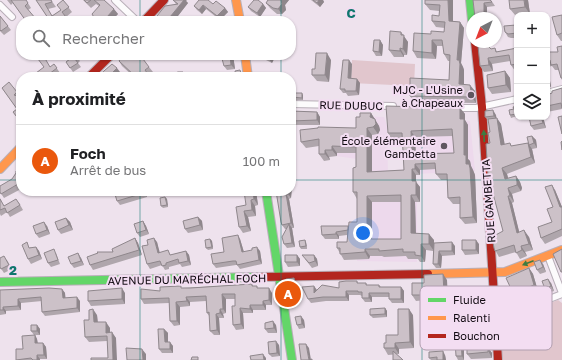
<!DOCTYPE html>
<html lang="fr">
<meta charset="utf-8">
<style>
:root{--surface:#fff;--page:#f6f6f6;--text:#202124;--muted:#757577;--line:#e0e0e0;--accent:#ea580c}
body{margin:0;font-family:"Golos Text",sans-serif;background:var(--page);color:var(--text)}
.controls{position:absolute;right:12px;top:12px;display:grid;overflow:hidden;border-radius:8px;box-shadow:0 1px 3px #0004}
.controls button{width:36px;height:36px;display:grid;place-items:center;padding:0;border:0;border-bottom:1px solid var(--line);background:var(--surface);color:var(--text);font:20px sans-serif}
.compass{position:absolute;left:466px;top:12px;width:36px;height:36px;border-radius:50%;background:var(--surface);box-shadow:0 1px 3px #0004;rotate:222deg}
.you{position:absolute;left:363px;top:233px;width:14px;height:14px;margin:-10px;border:3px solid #fff;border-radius:50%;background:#1a73e8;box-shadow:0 0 0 6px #1a73e833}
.badge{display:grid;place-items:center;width:26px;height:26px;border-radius:50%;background:var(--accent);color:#fff;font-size:13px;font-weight:700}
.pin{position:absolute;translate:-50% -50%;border:2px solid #fff;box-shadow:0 1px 4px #0006}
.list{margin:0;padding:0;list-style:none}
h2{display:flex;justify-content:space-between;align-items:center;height:52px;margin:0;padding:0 16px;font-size:17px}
h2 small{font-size:13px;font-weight:400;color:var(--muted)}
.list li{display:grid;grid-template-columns:26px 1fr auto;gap:12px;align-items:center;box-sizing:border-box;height:72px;padding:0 16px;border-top:1px solid var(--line)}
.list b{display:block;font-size:15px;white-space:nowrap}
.list p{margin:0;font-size:13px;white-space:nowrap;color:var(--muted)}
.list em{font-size:13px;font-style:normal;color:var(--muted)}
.icon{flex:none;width:22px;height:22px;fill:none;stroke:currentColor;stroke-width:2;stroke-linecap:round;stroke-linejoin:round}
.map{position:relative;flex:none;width:562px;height:360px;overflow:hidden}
.search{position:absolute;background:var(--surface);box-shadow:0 1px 3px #0004;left:16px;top:16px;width:280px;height:44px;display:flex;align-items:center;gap:10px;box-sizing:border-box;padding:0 14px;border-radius:16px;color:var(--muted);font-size:15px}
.panel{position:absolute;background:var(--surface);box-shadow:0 1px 3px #0004;left:16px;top:72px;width:280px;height:124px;border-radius:16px}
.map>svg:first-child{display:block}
</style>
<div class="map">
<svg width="562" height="360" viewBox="0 0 562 360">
<rect width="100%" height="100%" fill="#eee2ed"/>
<!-- built -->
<path fill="#edd9ec" d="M360,116l24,1 3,9 1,50 -31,2v-19l-21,-3 1,-19 18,-5z
M415,118l55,3 5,50 -58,3z
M417,192v70l-60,-1v-67z"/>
<!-- green -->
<path fill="#e1c6cd" d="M352,60l63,4 -1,22 -63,-3z
M558,300l4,3v57h-61l-1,-36 4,-3z"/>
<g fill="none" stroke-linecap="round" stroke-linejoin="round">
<defs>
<path id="street" d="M115,0l22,21
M0,5l12,12
M547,93l15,-4
M291,104l102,2
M453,108h23l41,-9
M548,256l14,37
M496,320l66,-26"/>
<path id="fast" d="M470,0l2,20
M266,191l26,169
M0,282l261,-5"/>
<path id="slow" d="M236,0l4,21
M245,55l3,22
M0,169l21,-22
M428,274l77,-2 57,-22"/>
<path id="jam" d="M144,21l20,-21
M475,42l7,65 16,253
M89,77l22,-22
M261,277l167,-3"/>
</defs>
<!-- street casing -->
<use href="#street" stroke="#b8afb8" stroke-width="8"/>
<!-- fast casing -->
<use href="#fast" stroke="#b8afb8" stroke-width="10"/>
<!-- slow casing -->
<use href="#slow" stroke="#b8afb8" stroke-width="10"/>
<!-- jam casing -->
<use href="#jam" stroke="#b8afb8" stroke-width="10"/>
<!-- street -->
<use href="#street" stroke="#fcfbfc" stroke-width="6"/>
<!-- fast -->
<use href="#fast" stroke="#63d668" stroke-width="8"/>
<!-- slow -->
<use href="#slow" stroke="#ff974d" stroke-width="8"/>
<!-- jam -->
<use href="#jam" stroke="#b3261e" stroke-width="8"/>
</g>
<!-- wall -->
<path fill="#afa6ac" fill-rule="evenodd" d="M7,0h19l5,8 -3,2 9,11h-11l-13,-18 -2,2z
M36,0h15l5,7 -8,2 4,7 9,-6 2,-10 9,12 -6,5 -16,4z
M83,0h21l14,14 -7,7h-18l2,-2 4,-13 -3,-2 -5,4z
M173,0l13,1 2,2 -14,18h-21l23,-17z
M268,0h21l-4,5 1,5 -4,4h-5l-7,-6 -4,-5z
M311,0h12l1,2 -4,5z
M453,0v21l7,1 4,6 -3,35 2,4 1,3v14l11,7 1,12 -62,-1 -4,-6 39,-16 1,-19h-2l-4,-7 -1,-8h-6l-1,13 -19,-1 -4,-7 18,-17 13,-2 1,-4 -9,-1 -4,-6 7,-5v-5l-9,-1 -5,-6z
M473,0h18l4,6 -8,1v11h-12z
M528,0l2,14 -15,1 -5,-6z
M213,4l12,4 3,4 -8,8 -14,-11 -4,5 -5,-4 -3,-4z
M263,4l3,4 -6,9 -9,-6 -3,-4z
M562,15v26h-1l-4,-6z
M0,16l11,14 -7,5 -4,-4z
M517,25v13h-6l-3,-1 -3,-5z
M403,35l5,7 -1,13h-3v2h-10l-5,-7z
M380,40l3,5 -1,11h-6l-3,-5z
M562,46v34l-1,-2 -2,-8h-4l-3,-4 -5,1v-15h11z
M495,48l2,4 20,-4v22l-2,1 -4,-6 -1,-4 -18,3 1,7 -9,1 -4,-6 11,-17z
M75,55l5,6 -2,2 3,4 -8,5 -7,-10z
M233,55l2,14 -8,1 -3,-4z
M256,55h18l1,2 -3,6z
M121,59l28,8 4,5 -4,3 1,2h-16l-12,-11 -3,-5z
M331,60l-2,22 -12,-1 -5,-6 3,-6z
M54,64l6,9 -6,4h-22l12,-10h7z
M352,64l-1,14 6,1 3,4 -1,12 -11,1 -2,-3h-3l-3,-4z
M505,71l5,7 1,14 -19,2 -4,-6z
M547,77l3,4 1,6 -4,1z
M2,88l15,4 4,5v25l-8,-10 4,-3z
M562,88v21l-15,3v-17z
M303,95v5h-9l-2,-3z
M517,106v10l-6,2 -1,-3z
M460,108l5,6v6l3,5v34l2,2 1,5 2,4 2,5 2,48 -12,1 -5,-6v-14h-7l-5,-6 -1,-18h-6l-5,-6v-5l-16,1v5h-4v7l4,5v15h-5l1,31 18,7v3l21,3v9l-13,1 -1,12h-5l-3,-4v-13l-7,-1 -1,12h-5l-2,-3h-10l-2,-3 -22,1 -2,-1h-12l-1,3 -25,1 -7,-12 10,-6v-7l-8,1v3h-14l-3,-4 26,-9 9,-4v-23l-4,-7 3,-25v-14h-19v3l-8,1 1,3 -6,1 -5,-7v-8l-13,2 -5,-6 55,-14 4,-11 11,-4 8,13 1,4 -2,4 -6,1v37l32,-2 -1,-30h-11l-4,-7zM453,136l1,17 -38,1 -1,-17zM372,202h29v37h-29z
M291,111l26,1 3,5v8h-29z
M496,115v3l5,6 3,20 8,2 16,-3 1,2 3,-9 4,4 1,8 -5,1 3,14 -28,11 1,4 8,-2 4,6 2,6 -1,3 -9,3 2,8 -2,1 7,29 10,5 4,13 -8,2 2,4 -7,3 -4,-7 -17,5 -5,-9 9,-17 -14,-110 -4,-4z
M529,117h14l3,11 -12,2 -3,-4z
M21,169v17h-1l1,3 -17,9 -4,-6z
M291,186l1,1 -1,11 -2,1 5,29h-2l3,19 -8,1 -3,-4 3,-15h-2l-3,-4 -6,-34h15z
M555,190l7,17v29l-17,8 -4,-6 11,-16z
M146,191l1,6 -27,8 -3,-4z
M165,191h15l1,2 -13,3z
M256,191l2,14 -3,1 1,10 -8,1 3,14 -8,2 -4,-6 7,-22z
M165,197l2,2 1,8 -5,1 -2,-2z
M0,198l4,8 15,-3 4,7 -13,7 -3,-5 -6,4 -1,-2z
M198,217l4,4 1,9 -15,3 -3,-4z
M66,218l4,4 3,8 -12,4 -3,-4z
M143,221l3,5 3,8 -9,3 -3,-4z
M47,226l3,8 -11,4 -3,-4z
M135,238l3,5 4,12 -49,15 -3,-5z
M210,239l2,2 1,8 -5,1 -2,-2z
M240,239l4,13 16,-1 2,13 -22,5 -3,-4h-1l-20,3 -3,-4 11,-12z
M305,240l1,2 1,7h-6l-1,-2z
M157,242l2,10 12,3 15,-4 3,4 2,10 -9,2 -2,-3 -11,3v2l-4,1 -3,-5 -12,4 -3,-5z
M479,244v10l-14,1 -3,-5z
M30,247l1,1 5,-1 3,4 3,8 -11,5 -3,-5z
M56,253l4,11 -9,3 -3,-4z
M297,255l3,4v7l-12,1 -3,-5z
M314,255l3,4 1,7 -6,2 -7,-9z
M0,258l7,2 5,9 -8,4 -4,-6z
M81,258l3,7 -10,3 -3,-4z
M543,264l3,8 -6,2 -3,-4z
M529,268l4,6 5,17 -21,8 -4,-6z
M447,280v13l36,-1 3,49 3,5v3l3,4v5l-21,1 -4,-5 9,-6v-8l-4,-4v-3l-17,1 -4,-6 19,-10v-7h-10l-4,-5 -25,1 -4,-6v-1l-11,1 -4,-6 12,-12z
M357,281l1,2h8l1,2h12l2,2h20l3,4v12h-12l-3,-4v-2h-17v5h-7l-3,-4v-2l-2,-1h-11v6h-23l-15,2 -3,-4 9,-9v1l22,-3z
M297,283l1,6 -10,2 -3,-5z
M551,283l3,8 -6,2 -3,-4z
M252,284l1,2 5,2 14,5v12h-6v5h-13v3h-10l1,16 -8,1 -3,-5 2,-19v-7h-9v14l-3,1 1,4h-5l1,17h-6l-4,-4v-14l-3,-4 -1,-12 -16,1v4l-10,1v18l-6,1 -4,-5 -1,-18 -25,1 -3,-5 19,-8 23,-3z
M62,289l3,4v5l15,3v11l-35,4 -3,-4v-11l-21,2v7l-15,1v3l-6,1v-25z
M125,293v11l-34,2 -3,-5z
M385,308l2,3v6l-14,1 -3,-3z
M97,315l1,7 12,6v5l6,5 -9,3 -18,1 -4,-5 4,-17z
M413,315l1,33 -15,1v5l-11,1 -4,-7 2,-5 12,-8z
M304,320l1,8 -6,1 -2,-4z
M37,325l3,4v6h-5l2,4 1,4h5l3,4 1,12h-7v1h-24l7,-11 11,-14 -3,-4z
M276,325l1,8h-9l-3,-4z
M164,329l4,4v9l5,4v7h-11l-3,-4z
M461,341l3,4v15h-6l-2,-4z
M279,345l1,11 -8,1 -3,-3z
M445,355l1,5h-15l-2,-2z"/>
<!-- shaded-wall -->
<path fill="#8f878c" d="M184,0h3l-1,1 2,2 -14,18h-1l-3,-4z
M281,0h8l-4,5 1,5 -4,4 -4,-5z
M319,0h4l1,2 -4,5 -3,-4z
M448,0h5v27l-4,-6z
M524,0h4l2,14 -5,-7z
M484,3l3,4v11h-1l-2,-3z
M263,4l3,4 -6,9 -3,-4z
M203,5l3,4 -4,5 -3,-4z
M225,8l3,4 -8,8 -3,-4z
M114,9l4,5 -7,7h-2l-2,-4z
M166,18l2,3h-5z
M460,22l4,6 -3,35 2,4 1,3v20l-5,-6 -2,-24z
M401,32l7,10 -1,13 -4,-6z
M380,40l3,5 -1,11 -3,-4z
M432,40l5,6 -1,13 -4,-6z
M400,48l4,7v2l-4,-6z
M327,53l4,7 -2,22 -4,-7z
M230,55h3l2,14 -4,-4z
M270,55h4l1,2 -3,6 -4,-5z
M488,58l4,6 1,7 -4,-6z
M349,60l3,4 -1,19 -3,-5z
M117,68l3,4 -4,5h-8z
M505,71l5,7 1,14 -5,-7z
M183,72l3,4v1h-3z
M547,77l3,4 1,6 -3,-5z
M357,79l3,4 -1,12 -3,-4z
M470,85l5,6 1,12 -4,-6z
M302,93l1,2v5l-1,-2z
M460,108l5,6v6l3,5v34l2,2 1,5 2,4 2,5 2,48 -4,-6 -7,-53 -2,-9 -4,-36z
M493,110l3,5 1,6 -3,-5z
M317,112l3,5v8l-3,-5z
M371,113l8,13 1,4 -2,4 -5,-7 -3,-10z
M541,117h2l3,11 -3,-5z
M497,118l4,6 5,27 -5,-6z
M367,128l5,7v43l-5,-6z
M411,131l4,6 1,23 -4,-6z
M532,136l4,4 1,8 -3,-5z
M528,143l4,6 3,14 -4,-6z
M332,146l5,7v3l-5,-6z
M325,150l4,7 1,3 -5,-6z
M415,164l5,6v5l-5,-6z
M502,168l5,6 3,11 -5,-6z
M412,169l4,6v7l4,5v15l-4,-7 -4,-14z
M516,176l4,6 2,6 -1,3 -4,-6z
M552,185l3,5 7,17h-2z
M291,186l1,1 -1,11 -3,-4v-3h3z
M508,188l4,6 2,8 -4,-6z
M144,191h2l1,6 -3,-4z
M253,191h3l2,14 -4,-6z
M286,194l3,5 5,29 -3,-5z
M411,195l4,7 1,37 -5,-6z
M367,196l5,6v44l-5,-7z
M508,196l4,7 9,36 -4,-6z
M165,197l2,2 1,8 -1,-2z
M251,200l4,6 1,10 -4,-6z
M244,211l4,6 3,14 -4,-5z
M198,217l4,4 1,9 -3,-5z
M66,218l4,4 3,8 -4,-5z
M143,221l3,5 3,8 -3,-4z
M44,222l3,4 3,8 -3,-4z
M289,224l3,4 3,19 -3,-4z
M524,230l5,7 4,13 -4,-6z
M336,232l3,4v3l-3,-5z
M429,234l5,6v11l-5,-7z
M238,235l2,4 5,17 -3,-4z
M135,238l3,5 4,12 -3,-5z
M154,238l3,4 4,15 -3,-4z
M210,239l2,2 1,8 -1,-2z
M305,240l1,2 1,7 -1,-3z
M476,240l3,4v10l-3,-4z
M452,242l3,4v9l-3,-4z
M421,244l5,6 -1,12 -4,-6z
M521,246l4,6 2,4 -5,-6z
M36,247l3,4 3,8 -3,-4z
M257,247l3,4 2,13 -3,-4z
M365,249l5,7 -1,3 -4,-7z
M186,251l3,4 2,10 -3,-4z
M439,251l3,5 -1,12 -3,-4z
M78,253l3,5 3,7 -3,-4z
M297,255l3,4v7l-3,-4z
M314,255l3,4 1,7 -3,-5z
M540,260l3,4 3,8 -3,-5z
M529,268l4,6 5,17 -4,-6z
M443,274l4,6 1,19 -4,-6z
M294,278l3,5 1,6 -3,-4z
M548,279l3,4 3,8 -3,-5z
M314,286l3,4v8l-3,-5z
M401,287l3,4v12l-3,-4z
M479,287l4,5 3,49 3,5v3l3,4v5l-6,-11 -4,-7z
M122,288l3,5v11l-3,-5z
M269,288l3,5v12l-3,-5z
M62,289l3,4 1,9 -3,-4z
M346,291l3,4v6l-3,-4z
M369,293l3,4v5l-3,-4z
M222,294l4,5v14l-3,-4z
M77,297l3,4v11l-3,-4z
M186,297l4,5v4l-3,-5z
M18,299l3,4v7l-3,-4z
M263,301l3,4v5l-3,-5z
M176,302l4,5v18l-3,-4z
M250,305l3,5v3l-3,-4z
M3,307l3,4v3l-3,-4z
M240,308l3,5 1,16 -3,-5z
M385,308l2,3v6l-2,-3z
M93,309l4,6 1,13 -4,-6z
M220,309l3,5 1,4 -4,-5z
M409,309l4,6 1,33 -4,-6z
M216,314l3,4 1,17 -3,-5z
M301,316l3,4 1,8 -3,-4z
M273,321l3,4 1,8 -3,-5z
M106,322l4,6v11l-4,-6z
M37,325l3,4v6l-3,-4z
M164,329l4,4v13l-3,-4z
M112,332l4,6 1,22h-4z
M35,335l2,4 1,9 -3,-5z
M276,341l3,4 1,11 -3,-3z
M461,341l3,4v15l-2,-4z
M170,342l3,4v7l-3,-4z
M43,343l3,4 1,12 -3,-4z
M395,343l4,6v5l-4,-6z
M306,344l3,4 2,12h-2z
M142,349l4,5v6h-3z
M443,351l2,4 1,5h-3z
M263,354l3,4v2h-2z
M37,355l3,4v1h-3z"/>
<!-- building -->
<path fill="#ccc1c8" stroke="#8f878c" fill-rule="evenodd" d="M11,0h15l2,3 -3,3 11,13 -2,2h-8z
M36,0h15l1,2 -7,2 7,12 9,-6 -4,-5 6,-5 6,7 -7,5 7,9h-19z
M84,0h7l-4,3z
M94,0h10l10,9 -7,8 4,4h-18l2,-2 -3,-5 8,-9z
M173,0h11l-14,17 -4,1 -3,3h-10l12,-15 13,-2z
M199,0h9l5,4 3,-3 9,7 -8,8 -14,-11 -4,5 -5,-4z
M254,0h4l5,4 -6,9 -9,-6z
M268,0h13l1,4 -4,5 -5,-1 -7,-5z
M313,0h6l-2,3z
M425,0h23l1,21 11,1 -3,38h2l1,4 -1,20 11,1 2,12 -62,-1v-18l39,2 1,-25 -6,-1 -2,-14h-10v13l-19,-2 1,-18 17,1v-3l13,1 1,-10 -13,-1v-6l7,1 1,-11 -15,-1z
M473,0h17l2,2 -8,1v12l-1,1v2h-8z
M509,0h15l1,7 -15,2z
M562,15v18l-5,2 -5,-18z
M0,16l8,10 -7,5 -1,-1z
M74,19l2,2h-5z
M516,25l1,8 -9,1 -3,-2 -1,-6z
M390,31l11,1v3h3l-1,14 -3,-1v3l-11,-1z
M374,40h6l-1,12 -6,-1z
M478,46h10l3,3 4,-1 1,4 21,-4v16l-6,1 -2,-10 -21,3 1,7 -9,1z
M562,46v32h-1l-4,-14 -6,1 -1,-5 -3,1v-9h11l-1,-5z
M316,53h11l-2,22h-13v-6h3z
M35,55h8l7,12 4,-3 3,4 -8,6 1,3 -18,-1 12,-9z
M67,55h8l2,2 -2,2 3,4 -8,5 -4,-6 4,-3z
M119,55h21l9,12 -4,3 5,7h-14l-17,-16 2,-3z
M221,55h9l1,10 -7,1z
M263,55h7l-2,3z
M343,60h6l-1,18 9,1 -1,12h-11v-2h-5z
M112,64l5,4 -9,9h-11z
M240,70l2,7h-6l-1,-6z
M505,71l1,14 -18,3 -1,-13z
M178,72h5v5h-7l-1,-4z
M9,82l8,10 -3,3 7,2v23l-1,1 -7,-9 4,-3 -15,-21z
M562,88v20l-1,-5 -14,3v-11l5,-2v-2z
M292,93h10v5l-10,-1z
M386,106l74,2v11h4v36h2v9h3l1,4 3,49 -13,1v-21l-12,1 -1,-24h-11l-1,-11 -20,1v5h-3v12h4v14h-5v38l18,1v10h-8v12l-6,-1v-3h-12v-3l-24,2v-2h-14v3l-25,2v-6h-3v-6h10l2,-20h8v-30h-4v-24l3,-1v-20l-24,-1v4h-7v4h-6v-15l-18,3 -1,-12 18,-2v-1l38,1v-11h4v-4h11l-1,4 5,2 1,5 -3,3 -6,1v44l37,-2 -2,-37h-14zM452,129l2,24 -42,1 -1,-23zM401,195v44h-34v-43z
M517,106v8l-7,1 -1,-5 5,-1 -1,-2z
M493,110l1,6 -9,1v-6z
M291,111l26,1v8l-26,1z
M562,116v18l-4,-17z
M529,117h12l2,6 -12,3z
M497,118l4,27 9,-2 1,3 17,-3 3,14 -29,11 3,11 11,-3 1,6v3l-9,3 2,8h-2l9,37 7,-3 5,14 -8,2 1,4 -6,3 -2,-8 -19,6 -1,-3 -2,-11 11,-6 -15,-56 -2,-31 4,-1 -2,-10 2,-1 -2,-13z
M532,136l2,7 -5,2 -2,-8z
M562,141v9l-1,-8z
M21,169v11l-4,2 1,2 -17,10 -1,-2v-6l12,-7 4,-6v-2z
M552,185l8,22h2v22l-21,9 -3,-11 14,-5 -5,-13 6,-2 -8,-20z
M114,191h30v2l-27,8z
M244,191h9l1,8 -3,1 1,10 -8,1 3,15 -8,1 -3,-20 10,-2z
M276,191h12v3h-2l5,29 -9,2 -1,-3z
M165,197l2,8 -6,1 -1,-8z
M0,199l4,7 12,-7 4,6 -13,8 -2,-5 -5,2z
M198,217l2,8 -15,4 -2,-8z
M66,218l3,7 -11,5 -3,-8z
M143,221l3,9 -9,3 -3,-9z
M44,222l3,8 -11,4 -3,-8z
M289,224l3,19 -8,1 -2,-7z
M321,226h27v4l-12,2v2l-14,1z
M238,235l4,17 10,-2v-2l5,-1 2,13 -22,5 -1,-4h-3l-20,3 -2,-10 13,-2 -2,-14z
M135,238l4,12 -49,15 -3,-8 11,-4 -1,-1h16l-1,-3z
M154,238l4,15 10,-3 2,5 16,-4 2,10 -9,2 -1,-4 -12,4v2l-4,1 -2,-5 -13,3 -5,-18 6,-1 -1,-5z
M210,239l2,8 -6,1 -1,-8z
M305,240l1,6 -6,1 -1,-6z
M462,240h14v10h-14z
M27,242l2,6 7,-1 3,8 -11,4 -6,-14z
M452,242v9h-13l-1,13h-5l1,-21z
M54,249l4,11 -10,3 -4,-10z
M562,249v23h-1l-8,-18z
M78,253l3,8 -10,3 -3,-7z
M285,255h12v7h-12z
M302,255h12l1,6 -6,2z
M4,256l5,9 -8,4 -1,-2v-9z
M540,260l3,7 -6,3 -3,-8z
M529,268l5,17 -21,8 -7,-15z
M443,274l1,19 25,-1v-5h10l3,53h3l1,7h2v5l-21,2v-5l9,-1 -1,-13 -3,1v-9l-21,1v-9l19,-1v-13l-14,1v-6l-29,1v-6h-15v-12h12v-8z
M294,278l1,7 -10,1 -1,-5 2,-2z
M548,279l3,7 -6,3 -3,-8z
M346,281h11v2h9v2h13v2h22v12h-12v-6h-20v5h-7v-6h-4v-1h-12v6h-23l-15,2 -6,-12 12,-1v7l8,-8 17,3v-6z
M252,284v2h5v2h12v12l-6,1v4h-13v4l-10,-1 1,16 -8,1 -1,-19h3v-12h-13l1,15h-3v4l-4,1 1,16 -7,1 -1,-19 -2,1 -1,-17 -20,1 1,4 -11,1 1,19h-7l-1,-23 -28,1v-10l19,2v-4l21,-1v2h9z
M49,288l13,1 1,9 14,-1v11l-35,4 -1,-15 -23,2v7l-15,1v3h-3v-20z
M122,288v11l-34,2v-10z
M385,308v6l-15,1v-6z
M93,309l1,13h12v11l6,-1 1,28h-22v-2h17l-1,-22 -22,1 -1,-17h5v-10z
M398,309h11l1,33 -15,1v5h-11v-5h2v-8h12z
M301,316l1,8 -5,1 -2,-8z
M273,321l1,7 -9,1v-6z
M31,325h6v6h-6z
M158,329h6l1,13h5v7h-11z
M35,335v8h8l1,12h-7v5h-4l-2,-2 -15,2v-11h7l-1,-13z
M276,341l1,12 -8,1 -1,-12z
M455,341h6l1,15h-6z
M299,344h7l3,16 3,-1v1h-11z
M126,348l16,1 1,11h-16z
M393,351l9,8 1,1h-10z
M443,351v9h-6v-3l-8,1v-6z
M263,354l1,6h-13l-1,-4z
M192,357h6v3h-7z"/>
<!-- one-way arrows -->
<defs><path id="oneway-solid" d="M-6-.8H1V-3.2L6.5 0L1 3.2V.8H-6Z"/></defs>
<g fill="#3f7b41">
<use href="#oneway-solid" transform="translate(484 136) rotate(-93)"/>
<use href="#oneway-solid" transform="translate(528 263) rotate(159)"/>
</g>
<!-- grid -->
<path fill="none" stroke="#0f766e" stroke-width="1" stroke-opacity="0.55" d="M140,0v21M281,0v21M422,0v360M140,55v22M281,55v22M0,180h21M291,180h271M140,191v169M281,191v169"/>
<!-- markers -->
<g fill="#5f565f" stroke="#f3ddf2" stroke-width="1.5">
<circle cx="471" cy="95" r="4"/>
<circle cx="444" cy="146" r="4"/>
</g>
<g text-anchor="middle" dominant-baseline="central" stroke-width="4" stroke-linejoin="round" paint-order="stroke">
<!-- poi labels -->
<g font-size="11" fill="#120b12" stroke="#f3ddf2" text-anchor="end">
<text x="463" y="89">MJC - L'Usine<tspan x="463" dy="13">à Chapeaux</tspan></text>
<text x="436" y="140">École élémentaire<tspan x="436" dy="13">Gambetta</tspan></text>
</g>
<!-- street labels -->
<g font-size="11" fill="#120b12" stroke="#f3ddf2">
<text transform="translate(351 105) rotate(1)">RUE DUBUC</text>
<text transform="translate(488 201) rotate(-94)">RUE GAMBETTA</text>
<text transform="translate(187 279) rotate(-1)">AVENUE DU MARÉCHAL FOCH</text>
</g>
</g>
<!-- legend -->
<rect x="420" y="286" width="132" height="64" rx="6" fill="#f3ddf2" stroke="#b09eaf" stroke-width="1"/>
<rect x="428" y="298" width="18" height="4" fill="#63d668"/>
<rect x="428" y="316" width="18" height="4" fill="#ff974d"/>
<rect x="428" y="334" width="18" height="4" fill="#b3261e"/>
<g font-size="11" fill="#120b12">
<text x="453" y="304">Fluide</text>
<text x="453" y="322">Ralenti</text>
<text x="453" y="340">Bouchon</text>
</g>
<g font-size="13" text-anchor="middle" font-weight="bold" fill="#0f766e" stroke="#f3ddf2" stroke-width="4" stroke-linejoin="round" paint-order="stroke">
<text x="351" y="18">C</text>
<text x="13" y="275">2</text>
</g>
</svg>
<div class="controls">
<button>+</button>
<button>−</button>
<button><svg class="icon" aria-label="layers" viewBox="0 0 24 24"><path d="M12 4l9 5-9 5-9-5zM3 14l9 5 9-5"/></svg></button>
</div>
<svg class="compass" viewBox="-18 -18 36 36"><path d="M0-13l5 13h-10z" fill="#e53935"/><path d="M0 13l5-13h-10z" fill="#757577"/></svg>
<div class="you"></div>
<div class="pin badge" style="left:288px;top:294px">A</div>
<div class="search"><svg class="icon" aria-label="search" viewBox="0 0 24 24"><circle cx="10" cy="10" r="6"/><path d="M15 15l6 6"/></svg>Rechercher</div>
<section class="panel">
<h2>À proximité<small></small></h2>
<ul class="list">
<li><span class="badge">A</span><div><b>Foch</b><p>Arrêt de bus</p></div><em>100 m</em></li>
</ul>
</section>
</div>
